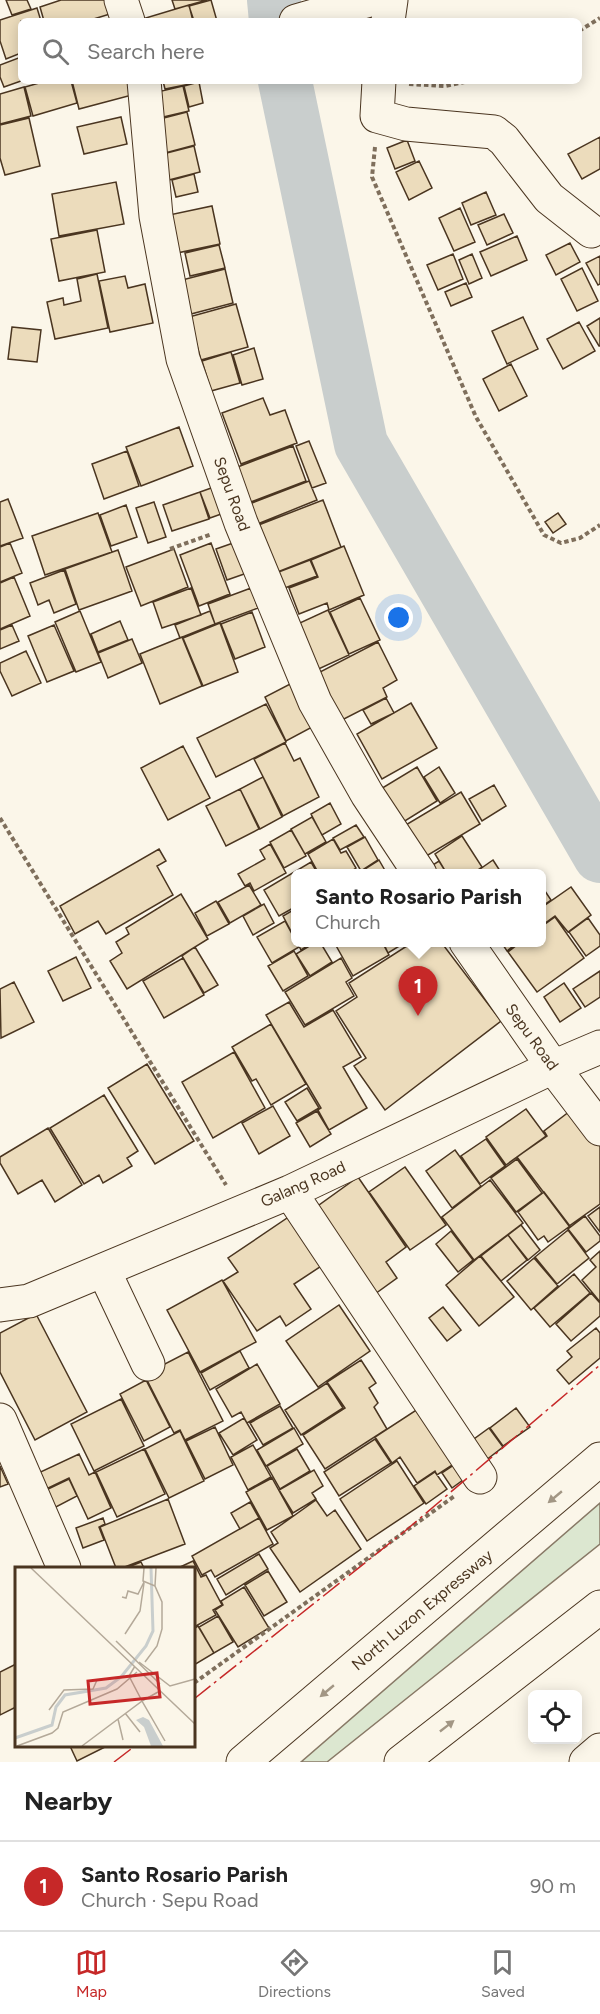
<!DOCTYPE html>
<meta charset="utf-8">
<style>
:root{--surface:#fff;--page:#f6f6f6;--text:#222;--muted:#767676;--line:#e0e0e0;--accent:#c62828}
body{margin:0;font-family:Figtree,sans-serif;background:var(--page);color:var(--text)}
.controls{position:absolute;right:18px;bottom:18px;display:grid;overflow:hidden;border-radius:9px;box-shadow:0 3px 15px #0003}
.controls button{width:54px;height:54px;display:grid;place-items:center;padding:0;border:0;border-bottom:2px solid var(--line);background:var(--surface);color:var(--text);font:30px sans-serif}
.you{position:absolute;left:399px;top:618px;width:21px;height:21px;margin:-15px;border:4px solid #fff;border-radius:50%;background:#1a73e8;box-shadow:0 0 0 9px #1a73e833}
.badge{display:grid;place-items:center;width:39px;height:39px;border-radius:50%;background:var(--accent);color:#fff;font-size:20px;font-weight:700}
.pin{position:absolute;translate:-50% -50px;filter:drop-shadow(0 2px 3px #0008)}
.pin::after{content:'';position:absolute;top:32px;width:21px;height:18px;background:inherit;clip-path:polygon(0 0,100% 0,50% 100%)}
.popup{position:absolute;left:291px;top:869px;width:255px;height:78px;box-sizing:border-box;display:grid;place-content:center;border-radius:9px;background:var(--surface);filter:drop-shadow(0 2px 4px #0005);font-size:20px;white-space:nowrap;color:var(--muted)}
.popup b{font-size:22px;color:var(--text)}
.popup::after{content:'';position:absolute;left:50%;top:100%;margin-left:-12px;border:12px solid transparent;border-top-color:var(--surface)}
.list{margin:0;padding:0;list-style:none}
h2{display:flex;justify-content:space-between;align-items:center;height:78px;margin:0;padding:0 24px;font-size:26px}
h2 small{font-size:20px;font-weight:400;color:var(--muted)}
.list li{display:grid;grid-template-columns:39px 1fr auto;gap:18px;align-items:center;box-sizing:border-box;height:90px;padding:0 24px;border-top:2px solid var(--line)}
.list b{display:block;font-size:22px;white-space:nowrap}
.list p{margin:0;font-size:20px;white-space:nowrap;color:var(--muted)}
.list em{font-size:20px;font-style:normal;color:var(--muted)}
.icon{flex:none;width:33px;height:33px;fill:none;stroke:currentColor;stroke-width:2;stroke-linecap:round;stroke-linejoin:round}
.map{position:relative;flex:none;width:600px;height:1762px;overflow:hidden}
.search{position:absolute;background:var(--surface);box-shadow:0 3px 15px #0003;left:18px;right:18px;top:18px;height:66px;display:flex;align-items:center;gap:15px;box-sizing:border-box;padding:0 21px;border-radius:9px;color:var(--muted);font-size:22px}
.sheet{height:168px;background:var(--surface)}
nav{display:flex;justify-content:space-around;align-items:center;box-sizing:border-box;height:84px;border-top:2px solid var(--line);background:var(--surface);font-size:16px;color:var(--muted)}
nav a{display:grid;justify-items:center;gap:3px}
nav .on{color:var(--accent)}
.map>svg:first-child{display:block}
</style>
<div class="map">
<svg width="600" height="1762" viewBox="0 0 600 1762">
<rect width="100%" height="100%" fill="#fbf6e9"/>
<!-- green -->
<path fill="#dce7d0" stroke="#887966" stroke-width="1.5" d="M600,1503v41l-273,218h-26z"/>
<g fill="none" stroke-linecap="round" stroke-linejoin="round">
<!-- river -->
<path stroke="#c9cecd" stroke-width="54" d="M274,0l2,21
M285,81l76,363 239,412"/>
</g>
<!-- building -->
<path fill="#ecdcbc" stroke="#4a3520" stroke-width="1.5" d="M6,0h21l4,9 -19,6z
M61,0h45l4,14 -23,7h-43l-4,-14z
M172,0h35l-32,9z
M211,0l6,21h-23l-5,-15z
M189,5l4,16h-54v-1z
M37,8l4,13h-20v32l-15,6 -6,-18v-21z
M21,57v24l-17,6 -4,-10v-12z
M46,81h25l6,22 -44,13 -8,-29z
M72,81h56l4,14 -53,14z
M163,81h27v3l-25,5z
M199,82l4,21 -14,4 -5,-21z
M183,86l6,25 -30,7 -6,-25z
M24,87l7,29 -31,8v-30z
M187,112l8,33 -30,8 -9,-33z
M121,117l6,27 -43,10 -7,-27z
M29,118l11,48 -35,9 -5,-17v-33z
M600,137v32l-18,10 -14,-25z
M407,140l8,21 -20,8 -8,-21z
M194,146l6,26 -35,9 -6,-26z
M419,161l13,27 -23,12 -13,-28z
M194,174l4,18 -22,5 -4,-17z
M116,182l8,42 -65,12 -7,-42z
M486,192l10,23 -25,10 -9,-22z
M212,206l8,38 -43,9 -8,-38z
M460,208l15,34 -21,9 -15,-33z
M504,214l9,19 -26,12 -9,-20z
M97,230l8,42 -46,9 -8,-42z
M517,236l10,24 -36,16 -11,-24z
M570,243l10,19 -24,13 -10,-20z
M219,245l6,23 -35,8 -5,-23z
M453,254l10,25 -25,11 -11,-25z
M472,254l10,24 -13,6 -10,-24z
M600,256v28l-2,1 -12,-22z
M582,268l16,33 -21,10 -16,-32z
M225,269l8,34 -42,11 -9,-34z
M97,274l11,54 -53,11 -8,-37 16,-4 1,7 17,-4 -4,-22z
M125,276l3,12 17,-4 8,39 -43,9 -11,-51z
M466,283l6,14 -21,9 -6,-14z
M236,304l12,43 -47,13 -12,-43z
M523,317l15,32 -31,15 -15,-33z
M600,318v28h-1l-12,-20z
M579,322l16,29 -32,18 -16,-30z
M12,327l29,3 -4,32 -29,-3z
M254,348l9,31 -21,6 -9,-30z
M231,352l9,31 -29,8 -9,-30z
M511,364l16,32 -28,15 -16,-32z
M263,398l7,17 15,-5 12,33 -56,21 -19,-51z
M179,427l14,39 -52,20 -15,-39z
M309,441l17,42 -14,5 -16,-42z
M293,446l13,35 -58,22 -13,-35z
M127,451l12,35 -35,13 -12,-35z
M309,481l8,19 -62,25 -8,-20z
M214,487l10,26 -14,5 -10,-26z
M200,492l9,27 -37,12 -9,-26z
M8,499l15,39 -23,8v-44z
M323,500l18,47 -66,26 -19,-47z
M154,502l12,35 -18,6 -12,-35z
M126,505l11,32 -26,9 -11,-31z
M98,513l14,39 -67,23 -13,-39z
M558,513l8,11 -13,9 -8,-11z
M236,542l11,31 -20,7 -11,-31z
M10,543l12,30 -22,9v-35z
M211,543l19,51 -31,12 -19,-51z
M344,546l20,49 -35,15 -2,-7 -28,11 -10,-26 29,-11 -7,-17z
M174,549l14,38 -47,19 -15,-39z
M118,550l14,41 -53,19 -14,-41z
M310,560l7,16 -35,13 -6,-16z
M64,570l12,34 -22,9 -5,-13 -11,5 -8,-22z
M14,577l16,39 -30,13v-46z
M191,588l10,27 -39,13 -9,-26z
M251,588l7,20 -43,16 -7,-20z
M360,598l20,42 -31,14 -19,-42z
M328,610l21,45 -37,17 -21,-45z
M80,611l21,51 -25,10 -21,-50z
M210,611l5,13 -35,14 -5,-13z
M252,612l13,35 -30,12 -14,-35z
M120,621l8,19 -30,12 -7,-18z
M220,623l18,49 -35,14 -20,-48z
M12,625l7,16 -19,8v-19z
M54,625l20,46 -27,11 -19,-46z
M182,637l20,49 -42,18 -20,-50z
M132,639l10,24 -34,15 -10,-25z
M378,642l19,38 -14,8 4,9 -45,23 -24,-47z
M26,651l15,32 -29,13 -12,-25v-8z
M294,682l22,43 -30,16 -21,-44z
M386,698l8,15 -23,11 -8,-14z
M411,703l26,45 -55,31 -25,-45z
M266,704l20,38 -70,35 -19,-39z
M285,743l9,18 6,-3 19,39 -36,19 -29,-57z
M183,746l27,52 -42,22 -27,-52z
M417,767l20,34 -37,23 -21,-34z
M439,767l16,26 -15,10 -16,-26z
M263,777l19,40 -22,12 -20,-40z
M494,785l12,21 -24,15 -13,-22z
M240,789l19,40 -33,17 -20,-40z
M461,792l19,32 -62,37 -19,-32z
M330,803l11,21 -19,11 -11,-21z
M312,817l14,25 -21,12 -14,-25z
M356,825l8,12 -24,13 -7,-12z
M291,830l15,26 -22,12 -14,-26z
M462,836l20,31 -10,7h-25l-12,-20z
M365,837l13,23 -17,11 -14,-24z
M333,839l8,14 5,-2 10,17 -9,6h-28l-11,-20z
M270,844l16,29 -32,18 -4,-8 -5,3 -7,-12 27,-15 -5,-9z
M159,849l7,12 -9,5 16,29 -67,39 -8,-13 -23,13 -15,-28z
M379,860l8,14h-30z
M493,860l9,14h-29z
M439,861l8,13h-19l-3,-4z
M311,862l7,12h-23v33l-16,9 -15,-26z
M249,885l12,20 -31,18 -12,-21z
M541,885l10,15 -10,7z
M571,887l20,28 -23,17 -13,-16 -14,10v-18z
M181,894l27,45 -81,50 -17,-28 12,-8 -6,-11 13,-8 -3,-6z
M216,901l13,23 -22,12 -12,-23z
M264,904l10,19 -21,12 -10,-19z
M295,909v30l-12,-23z
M555,917l29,41 -47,34 -29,-40 13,-10h20v-15z
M588,918l12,17v11l-14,10 -17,-24z
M285,921l14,26 -27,16 -15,-26z
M297,942h17l-13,8z
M316,942h4l12,20 -22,14 -14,-22z
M334,942h48l7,13 -36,21z
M383,942h23l-18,11z
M413,942h28l60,79 -116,89 -31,-44 12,-8 -30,-47 21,-14 -8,-14z
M501,942h17l-11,9z
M195,947l23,38 -14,8 -22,-37z
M294,951l14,25 -25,15 -15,-25z
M76,957l15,31 -28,13 -15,-30z
M183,958l21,37 -40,23 -21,-37z
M341,958l11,20 -6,4 8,14 -49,29 -20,-33z
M600,971v26l-15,10 -12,-18z
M14,982l20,40 -33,16 -1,-49z
M564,983l17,25 -21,14 -16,-25z
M289,1002l15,25 29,-17 28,47 -18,10 24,41 -38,22 -11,-20 3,-2 -55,-93z
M271,1024l35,60 -35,21 -15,-26 -4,2 -20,-34z
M234,1052l31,56 -52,30 -31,-56z
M147,1064l47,77 -39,23 -47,-76z
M307,1088l12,20 -22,13 -12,-19z
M104,1095l34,56 -11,7 5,8 -29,17 -4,-8 -15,9 -34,-56z
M273,1106l17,30 -31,18 -17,-31z
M574,1108l26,36v60l-31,22 -52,-69 30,-21 -3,-5z
M526,1109l20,27 -40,29 -20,-28z
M317,1111l14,23 -21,13 -14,-24z
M48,1128l34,57 -27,17 -13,-22 -24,14 -18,-31v-6z
M486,1139l19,27 -25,18 -19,-28z
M455,1150l26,36 -29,22 -26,-37z
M517,1159l25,34 -26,19 -25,-34z
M405,1167l41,58 -36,25 -41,-58z
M358,1177l48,70 -20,15 11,16 -29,21 -60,-86z
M490,1180l33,43 -49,37 -32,-43z
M544,1192l26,34 -22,16 -4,-6 -6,4 -20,-28z
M600,1207v25l-12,-16z
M296,1212l33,49 -35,23 17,25 -25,17 -6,-10 -23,15 -34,-50 15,-9 -10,-14z
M585,1216l15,20v5l-14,11 -18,-23z
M521,1225l19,25 -12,10 -20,-25z
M568,1230l21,28 -32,26 -22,-27z
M451,1231l22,29 -15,12 -22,-28z
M508,1235l19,25 -26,21 -20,-25z
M600,1251v51l-18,-22 14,-13 -6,-7z
M480,1256l34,41 -35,29 -33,-41z
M534,1258l24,28 -27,24 -24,-29z
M574,1274l16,19 -40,34 -16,-19z
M222,1280l34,62 -56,30 -33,-62z
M591,1293l9,10v13l-29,25 -15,-17z
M339,1305l31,46 -52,36 -32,-46z
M443,1307l18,23 -14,11 -18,-23z
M36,1314l51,98 -52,28 -35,-68v-39z
M596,1328l4,5v25l-31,26 -12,-14 15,-13 -5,-6z
M240,1351l9,17 -39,22 -9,-17z
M188,1352l35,69 -38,19 -5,-10 -6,3 -27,-53 11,-5 -3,-6z
M361,1360l15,23 -7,5 9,15 -4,4 13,22 -62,40 -22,-34 42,-27 -18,-26z
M257,1364l23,40 -33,19 -6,-11 -9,5 -16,-28z
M146,1380l24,47 -26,14 -24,-47z
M327,1383l16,25 -42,27 -16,-25z
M121,1399l23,47 -50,25 -23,-47z
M424,1405l36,55 -23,15 -2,-4 -18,12 -17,-26 -8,6 -17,-26z
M280,1406l13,22 -30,17 -13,-22z
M516,1408l14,19 -27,19 -13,-18z
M244,1418l13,22 -24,15 -14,-22z
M215,1427l18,38 -28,14 -19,-38z
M294,1428l9,16 -37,22 -9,-16z
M489,1428l14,19 -26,20 -14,-20z
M180,1431l24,50 -35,17 -24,-49z
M375,1439l16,24 -52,33 -15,-24z
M253,1445l18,32 -23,13 -17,-33z
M144,1449l21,45 -48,23 -21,-45z
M297,1449l13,22 -30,18 -13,-23z
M79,1454l10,21 6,-3 16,36 -23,11 -19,-41 -27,13 -8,-16z
M397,1461l27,42 -57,38 -27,-42z
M457,1463l10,14 -15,11 -10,-15z
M0,1466l8,18 -8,3z
M314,1470l9,16 -11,7 4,6 -23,14 -14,-23z
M435,1472l12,17 -21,15 -12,-18z
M272,1478l21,38 -26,14 -21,-38z
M69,1479l8,17 -23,12 -8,-18z
M168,1499l17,45 -63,24h-6l-16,-41z
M316,1500l11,16 8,-6 26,39 -61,43 -30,-44 8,-5 -7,-11z
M250,1502l9,16 -19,11 -9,-16z
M103,1518l2,6 -6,3 5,13 -21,8 -7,-20z
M259,1518l14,26 -58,33 -4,-7 -9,5 -10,-19z
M259,1554l9,15 -42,26 -9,-16z
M193,1561l8,16 5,-2 16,30 -9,5 3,5 -22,12v-59h-16z
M141,1562l3,6h-18z
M268,1571l19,31 -23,14 -19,-31z
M244,1587l25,41 -31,19 -23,-37 8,-5 -2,-4z
M218,1616l15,26 -19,11 -15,-26z
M198,1626l16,27 -20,12v-36z
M16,1664v43l-16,8v-43z
M70,1746h35v1l-28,14z"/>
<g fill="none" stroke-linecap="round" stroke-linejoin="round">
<defs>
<path id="minor" d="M121,0l7,21
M296,21l74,-21
M388,21l3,-21
M144,81l12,135 27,143 58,164 74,179 52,92 53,80
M379,81l-2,35 29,8 88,8 10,8 45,58 42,33
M466,942l87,125 47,62
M290,1192l190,285
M104,1271l44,93
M0,1305l29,-4 261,-109 263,-125 47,-20
M0,1420l64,148
M586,1762l14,-12"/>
<path id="highway" d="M243,1762l357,-303
M401,1762l199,-155"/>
</defs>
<!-- minor casing -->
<use href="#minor" stroke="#4a3520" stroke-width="35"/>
<!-- highway casing -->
<use href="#highway" stroke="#4a3520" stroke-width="35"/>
<!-- path -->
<path stroke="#7f6f5c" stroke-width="4" stroke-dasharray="4.5 3" stroke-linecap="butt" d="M579,31l21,-13
M409,84l36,2 25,-5
M375,147l-3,30 104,240 68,118 17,8 19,-5 20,-13
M170,549l42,-15
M0,818l226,367
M194,1683l262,-188"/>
<!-- minor -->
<use href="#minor" stroke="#fbf6e9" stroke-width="33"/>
<!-- highway -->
<use href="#highway" stroke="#fbf6e9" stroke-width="33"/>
<!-- power -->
<path stroke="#c62828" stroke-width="1.5" stroke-dasharray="21 4.5 3 4.5" stroke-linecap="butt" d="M194,1699l211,-168 195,-166
M114,1762l21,-16"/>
</g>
<!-- one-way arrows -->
<defs><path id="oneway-solid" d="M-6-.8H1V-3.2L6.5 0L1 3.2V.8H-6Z" transform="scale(1.5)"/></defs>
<g fill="#a29684">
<use href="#oneway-solid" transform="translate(555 1497) rotate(140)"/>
<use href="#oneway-solid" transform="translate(327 1691) rotate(140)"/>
<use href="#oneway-solid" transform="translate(447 1726) rotate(-38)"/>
</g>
<g text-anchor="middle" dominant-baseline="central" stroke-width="4.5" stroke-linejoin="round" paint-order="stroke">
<!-- street labels -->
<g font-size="16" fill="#4a3520" stroke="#fbf6e9">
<text transform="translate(232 494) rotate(70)">Sepu Road</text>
<text transform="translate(532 1037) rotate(54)">Sepu Road</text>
<text transform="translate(303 1184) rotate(-24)">Galang Road</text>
<text transform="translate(422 1610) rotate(-40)">North Luzon Expressway</text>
</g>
</g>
<!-- overview -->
<g transform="translate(15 1567)">
<rect width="180" height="180" fill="#fbf6e9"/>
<path d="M128,150l6,3 14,26h-12l-7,-19 -8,-7z" fill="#c9cecd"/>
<path fill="none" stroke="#c9cecd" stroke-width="3" d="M0,171l37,-13 4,-18 9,-12 41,-7 15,-11 25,-31 7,-15 -2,-63"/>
<path fill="none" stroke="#b4a999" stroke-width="1.5" d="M16,1l164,156M129,1l-1,13 12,5M107,30l4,1 2,-7 10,3 6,-12M110,67l15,-23 4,-28M101,74l44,43M124,95l31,24 25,-7M130,95l12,-16 5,-17v-27l-7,-16 1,-18M143,125l-16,9 23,40M34,143l15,-20 29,-1 4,-9M110,146l15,19M103,152l5,21M2,179l35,-13 6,-5 5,-16 54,-23 20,-17M67,179l60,-45 -13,-25 6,-10"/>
<path fill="#c62828" fill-opacity="0.15" stroke="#c62828" stroke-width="3" d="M142,106l3,24 -70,7 -2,-23z"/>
<rect width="180" height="180" fill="none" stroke="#4a3520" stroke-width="3"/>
</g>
</svg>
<div class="controls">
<button><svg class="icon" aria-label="locate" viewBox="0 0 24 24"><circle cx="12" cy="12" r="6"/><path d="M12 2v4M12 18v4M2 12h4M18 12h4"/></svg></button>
</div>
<div class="you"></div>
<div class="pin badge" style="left:418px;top:1016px">1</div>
<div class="popup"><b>Santo Rosario Parish</b>Church</div>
<div class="search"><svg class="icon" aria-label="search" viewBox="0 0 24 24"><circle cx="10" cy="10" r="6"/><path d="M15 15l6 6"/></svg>Search here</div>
</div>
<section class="sheet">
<h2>Nearby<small></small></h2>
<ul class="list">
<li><span class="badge">1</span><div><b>Santo Rosario Parish</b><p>Church · Sepu Road</p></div><em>90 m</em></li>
</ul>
</section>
<nav>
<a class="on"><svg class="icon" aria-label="map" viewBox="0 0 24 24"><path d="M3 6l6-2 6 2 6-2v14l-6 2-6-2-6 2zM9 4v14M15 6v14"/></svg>Map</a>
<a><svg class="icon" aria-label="directions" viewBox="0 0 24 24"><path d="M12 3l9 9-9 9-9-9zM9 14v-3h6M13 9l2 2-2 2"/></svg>Directions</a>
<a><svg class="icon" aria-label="saved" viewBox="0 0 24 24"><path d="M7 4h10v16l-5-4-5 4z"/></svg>Saved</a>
</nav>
